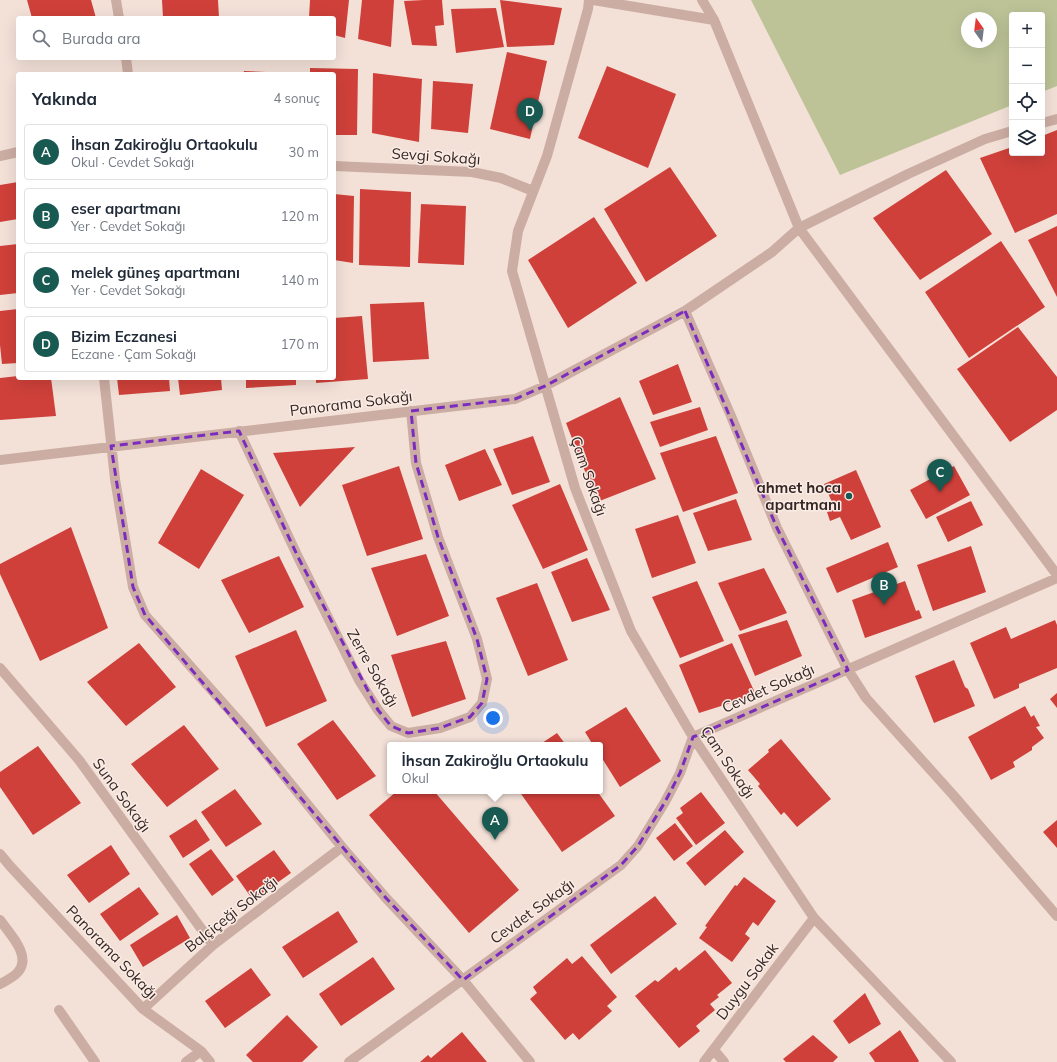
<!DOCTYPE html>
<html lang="tr">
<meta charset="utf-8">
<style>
:root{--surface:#fff;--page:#f6f6f7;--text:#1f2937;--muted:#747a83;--line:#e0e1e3;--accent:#185a51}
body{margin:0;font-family:Mulish,sans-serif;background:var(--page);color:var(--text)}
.controls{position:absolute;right:12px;top:12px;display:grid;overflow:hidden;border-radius:4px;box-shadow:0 4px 16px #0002}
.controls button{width:36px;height:36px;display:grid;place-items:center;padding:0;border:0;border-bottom:1px solid var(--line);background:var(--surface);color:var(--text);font:20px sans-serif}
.compass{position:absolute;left:961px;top:12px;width:36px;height:36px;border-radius:50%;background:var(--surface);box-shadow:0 4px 16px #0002;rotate:346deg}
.you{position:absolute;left:493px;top:718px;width:14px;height:14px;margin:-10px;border:3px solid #fff;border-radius:50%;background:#1a73e8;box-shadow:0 0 0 6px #1a73e833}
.badge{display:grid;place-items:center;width:26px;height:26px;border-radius:50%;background:var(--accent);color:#fff;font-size:13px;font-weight:700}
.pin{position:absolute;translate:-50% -33px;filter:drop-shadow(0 1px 2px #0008)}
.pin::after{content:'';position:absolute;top:21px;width:14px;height:12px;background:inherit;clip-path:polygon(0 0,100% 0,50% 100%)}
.popup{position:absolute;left:387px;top:742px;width:216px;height:52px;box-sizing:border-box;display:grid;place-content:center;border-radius:4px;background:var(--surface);filter:drop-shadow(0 1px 3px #0005);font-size:13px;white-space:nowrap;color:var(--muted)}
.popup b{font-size:15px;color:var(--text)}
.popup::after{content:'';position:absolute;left:50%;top:100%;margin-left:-8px;border:8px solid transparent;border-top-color:var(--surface)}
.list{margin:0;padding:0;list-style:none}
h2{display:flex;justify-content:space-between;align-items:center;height:52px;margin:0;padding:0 16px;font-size:17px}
h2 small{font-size:13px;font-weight:400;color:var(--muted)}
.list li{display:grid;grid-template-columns:26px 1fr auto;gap:12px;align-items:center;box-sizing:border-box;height:56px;margin:0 8px 8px;padding:0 8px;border:1px solid var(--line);border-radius:4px}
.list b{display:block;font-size:15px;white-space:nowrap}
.list p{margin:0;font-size:13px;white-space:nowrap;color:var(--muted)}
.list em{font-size:13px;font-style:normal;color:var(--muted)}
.icon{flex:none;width:22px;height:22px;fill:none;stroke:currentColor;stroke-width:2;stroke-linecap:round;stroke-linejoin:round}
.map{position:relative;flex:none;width:1057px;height:1062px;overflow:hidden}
.search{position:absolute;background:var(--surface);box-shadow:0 4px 16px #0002;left:16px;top:16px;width:320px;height:44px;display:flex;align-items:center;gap:10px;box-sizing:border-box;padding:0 14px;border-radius:4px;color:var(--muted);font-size:15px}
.panel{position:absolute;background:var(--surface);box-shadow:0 4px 16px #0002;left:16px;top:72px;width:320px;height:308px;border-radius:4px}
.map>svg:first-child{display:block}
</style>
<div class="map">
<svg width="1057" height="1062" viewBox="0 0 1057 1062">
<rect width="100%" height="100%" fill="#f3e1d8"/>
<!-- green -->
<path fill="#bdc397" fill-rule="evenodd" d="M751,0h306v86l-15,6v-77h-30v90l-172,70zM967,18h24v24h-24z"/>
<!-- building -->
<path fill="#cf403a" d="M27,0h64l5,18h-64z
M162,0h56l1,18h-56z
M310,0h39l-4,38 -11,-3v-17h-25z
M362,0h32l-3,47 -33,-8z
M424,0h18l2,25 -9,1 2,20 -25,-1 -8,-44z
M500,0l62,8 -8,37 -47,2z
M496,8l8,39 -48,6 -5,-44z
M507,52l40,9 -17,78 -40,-10z
M607,66l69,28 -28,74 -70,-30z
M310,68l48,1 -1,66h-23v-61h-24z
M244,71l46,2v1h-47z
M373,73l49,6 -3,63 -47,-9z
M433,81l40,3 -5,49 -37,-4z
M1057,130v84l-42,19 -35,-75 32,-11v6h30v-17z
M670,167l47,69 -71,46 -42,-73z
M946,170l46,64 -72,46 -47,-62z
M18,182v37l-18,3v-37z
M360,189l51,3 -1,75 -51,-2z
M334,194l20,2 -1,67 -19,-3z
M421,204l45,2 -2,59 -46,-2z
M594,217l43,66 -69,45 -40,-68z
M1057,226v71l-29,-57z
M1001,241l44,66 -76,51 -44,-66z
M18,244v49l-18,2v-49z
M424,302l5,57 -56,3 -3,-58z
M18,309v54l-16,1 -2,-19v-34z
M362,316l6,63 -52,4v-5h18v-60z
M1018,327l39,50v33l-47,32 -53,-73z
M678,364l14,38 -39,13 -14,-34z
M18,376v2h33l5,38 -56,4v-42z
M117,378h52l1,13 -51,4z
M178,378h43l1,12 -42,5z
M246,378h50v7l-50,3z
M620,397l36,82 -59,23 -31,-79z
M700,407l8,23 -48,17 -10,-25z
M533,436l17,46 -38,13 -19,-46z
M716,436l22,57 -55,19 -23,-59z
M355,447l-55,60 -27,-54z
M485,449l17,36 -43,16 -14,-36z
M399,466l24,73 -56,17 -25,-71z
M954,466l16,29 -44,24 -16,-29z
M201,469l43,26 -45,74 -41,-26z
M856,470l25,57 -30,13 -11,-23 -10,4 -3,-9 8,-3 -11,-25z
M560,484l28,66 -45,19 -31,-64z
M736,499l16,41 -44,11 -15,-38z
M971,501l12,24 -35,17 -12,-25z
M678,515l18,48 -44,15 -17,-49z
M71,527l37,101 -68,33 -40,-87v-10z
M888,542l10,25 -61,26 -11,-25z
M971,546l15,46 -53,19 -16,-46z
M426,554l23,62 -52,20 -26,-68z
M279,556l25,51 -55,26 -28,-53z
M587,558l23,52 -38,12 -21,-50z
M764,568l23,45 -47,18 -22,-48z
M697,581l27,60 -44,17 -28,-61z
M905,581l11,30 3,-1 3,8 -57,20 -13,-38z
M537,583l31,77 -40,16 -32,-78z
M787,620l15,36 -47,20 -17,-41z
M1055,620l2,5v43l-38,16v4l-25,11 -24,-56 36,-16 5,12z
M296,630l31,71 -61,26 -31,-71z
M446,641l20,58 -54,18 -21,-62z
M139,643l37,44 -50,39 -39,-44z
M732,643l24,52 -57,18 -20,-48z
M954,660l11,27 3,2 7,17 -41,17 -19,-47z
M1057,693v15l-7,-9z
M1025,706l6,11 3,-2 6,11 -4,1 8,11 -12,9v3l-19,12 2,5 -24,13 -23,-43z
M626,707l35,54 -41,26 -20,-32v-10h-7l-8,-13z
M333,720l43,56 -39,24 -40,-56z
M184,725l35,44 -52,38 -36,-43z
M557,733l9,12h-27z
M781,739l50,60 -34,28 -13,-15 -3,3 -23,-29 2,-2 -12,-14 21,-18 -1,-2z
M38,746l43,57 -48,32 -33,-48v-15z
M235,789l27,35 -36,23 -25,-35z
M397,791h37l85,99 -50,43 -100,-118z
M519,791h78l18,25 -53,36z
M701,792l24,31 -29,22 -20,-27 7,-5 -3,-5z
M196,819l14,21 -27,18 -14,-22z
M1057,820v28l-14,-16z
M675,823l18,23 -19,15 -18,-23z
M725,830l19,22 -39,34 -19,-23z
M111,845l19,29 -41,29 -22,-28z
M211,849l23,31 -22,16 -23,-32z
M274,850l17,23 -38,27 -17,-24z
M744,877l32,24 -18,25 -5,-4 -8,12 5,4 -18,24 -33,-24 8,-11 -2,-1 30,-41 2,1z
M139,887l20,27 -39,27 -20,-27z
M655,896l22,28 -66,50 -21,-29z
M338,911l20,31 -55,36 -21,-31z
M177,915l13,23 -47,29 -13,-22z
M705,950l27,33 -15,12 2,2 -9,7 5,6 -19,16 4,5 -21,17 -44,-52 20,-16 3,2 18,-15 3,4z
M582,956l35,41 -10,9 5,5 -33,29 -6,-7 -8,7 -35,-41 7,-6 -4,-6 34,-29 5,6z
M373,957l22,32 -54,37 -22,-32z
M251,968l20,27 -46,33 -20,-27z
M865,993l16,31 -32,20 -16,-23z
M287,1015l31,32 -16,15h-49l-7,-7z
M900,1030l19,31 -1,1h-43l-6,-9z
M462,1032l25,30h-67l8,-7 3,3z
M813,1035l25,22 -5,5h-47l-3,-3z"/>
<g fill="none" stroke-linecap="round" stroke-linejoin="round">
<!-- lane -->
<path stroke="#ccada3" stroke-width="10" d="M0,920c10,14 32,36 18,52 -4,5 -12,9 -18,12
M59,1010l36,52"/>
<!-- street -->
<path stroke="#ccada3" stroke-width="10" d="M116,0l3,18
M589,0l-1,9 -41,147 -29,75 -6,40 63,217 56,143 62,106 121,181 137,144
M593,0l121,20
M702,0l12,20 85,208 258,347
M126,58l2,16
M1042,123l15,-4
M1012,131l-27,8 -77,35 -109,54 -27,24 -87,59 46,105 46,112 71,142 18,28 88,98 103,120
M0,156l18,-4
M334,166l138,6 29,6 32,13
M104,378l11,101 18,108 12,28 102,115 95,117 44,51 77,82 67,82
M239,431l59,126 61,123 19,30 13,16 17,7 32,-5 30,-11 12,-14 5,-24 -10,-40 -39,-102 -22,-74 -5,-52
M0,460l515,-61 30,-13 140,-75
M0,668l79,92 134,185
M0,854l10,12 133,143 58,42 9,11
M143,1009l70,-64 129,-98
M714,1050l10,12
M186,1062l15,-11
M349,1062l272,-197 17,-19 27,-44 15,-29 13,-36 364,-159
M704,1062l110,-144"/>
</g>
<!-- marked area -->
<path fill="none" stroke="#7b2cbf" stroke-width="3" stroke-dasharray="8 5" stroke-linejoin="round" d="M685,311l92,217 71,142 -155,67 -13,36 -15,29 -27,44 -17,19 -158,115 -77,-82 -241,-283 -12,-28 -22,-141 128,-15 59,126 80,153 13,16 17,7 32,-5 30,-11 12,-14 5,-24 -10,-40 -39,-102 -22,-74 -5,-52 104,-12 30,-13z"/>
<!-- markers -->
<circle fill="#185a51" stroke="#faece4" stroke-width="1.5" cx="849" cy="496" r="4"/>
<g text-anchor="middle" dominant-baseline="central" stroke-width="3" stroke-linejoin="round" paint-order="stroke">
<!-- street labels -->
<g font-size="15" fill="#362726" stroke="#faece4">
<text transform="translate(436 156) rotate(4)">Sevgi Sokağı</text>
<text transform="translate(351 403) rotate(-7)">Panorama Sokağı</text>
<text transform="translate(589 476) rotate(71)">Çam Sokağı</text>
<text transform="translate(373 668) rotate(60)">Zerre Sokağı</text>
<text transform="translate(768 688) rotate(-24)">Cevdet Sokağı</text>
<text transform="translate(728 762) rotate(56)">Çam Sokağı</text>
<text transform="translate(122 795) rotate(54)">Suna Sokağı</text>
<text transform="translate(532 911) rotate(-36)">Cevdet Sokağı</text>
<text transform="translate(231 914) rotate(-38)">Balçiçeği Sokağı</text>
<text transform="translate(112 952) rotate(46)">Panorama Sokağı</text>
<text transform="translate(747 981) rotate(-53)">Duygu Sokak</text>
</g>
<!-- poi labels -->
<g font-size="15" font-weight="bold" fill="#362726" stroke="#faece4" text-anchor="end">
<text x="841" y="487">ahmet hoca<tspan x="841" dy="17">apartmanı</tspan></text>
</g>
</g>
</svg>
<div class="controls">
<button>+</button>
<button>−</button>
<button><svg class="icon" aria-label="locate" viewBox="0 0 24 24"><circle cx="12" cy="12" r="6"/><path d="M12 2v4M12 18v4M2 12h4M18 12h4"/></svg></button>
<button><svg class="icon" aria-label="layers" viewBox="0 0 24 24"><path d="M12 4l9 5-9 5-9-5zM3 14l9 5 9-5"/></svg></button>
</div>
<svg class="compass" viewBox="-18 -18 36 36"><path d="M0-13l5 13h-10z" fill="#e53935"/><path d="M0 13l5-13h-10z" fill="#747a83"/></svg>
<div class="you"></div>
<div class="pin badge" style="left:495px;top:840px">A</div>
<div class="popup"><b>İhsan Zakiroğlu Ortaokulu</b>Okul</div>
<div class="pin badge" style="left:884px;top:605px">B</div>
<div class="pin badge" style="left:940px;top:492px">C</div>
<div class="pin badge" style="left:530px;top:131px">D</div>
<div class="search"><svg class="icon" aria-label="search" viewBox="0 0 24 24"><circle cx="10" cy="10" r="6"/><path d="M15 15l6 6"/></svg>Burada ara</div>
<section class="panel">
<h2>Yakında<small>4 sonuç</small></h2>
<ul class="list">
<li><span class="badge">A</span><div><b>İhsan Zakiroğlu Ortaokulu</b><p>Okul · Cevdet Sokağı</p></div><em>30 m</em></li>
<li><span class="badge">B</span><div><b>eser apartmanı</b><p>Yer · Cevdet Sokağı</p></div><em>120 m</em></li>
<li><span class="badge">C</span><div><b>melek güneş apartmanı</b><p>Yer · Cevdet Sokağı</p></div><em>140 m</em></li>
<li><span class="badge">D</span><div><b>Bizim Eczanesi</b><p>Eczane · Çam Sokağı</p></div><em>170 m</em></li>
</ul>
</section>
</div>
